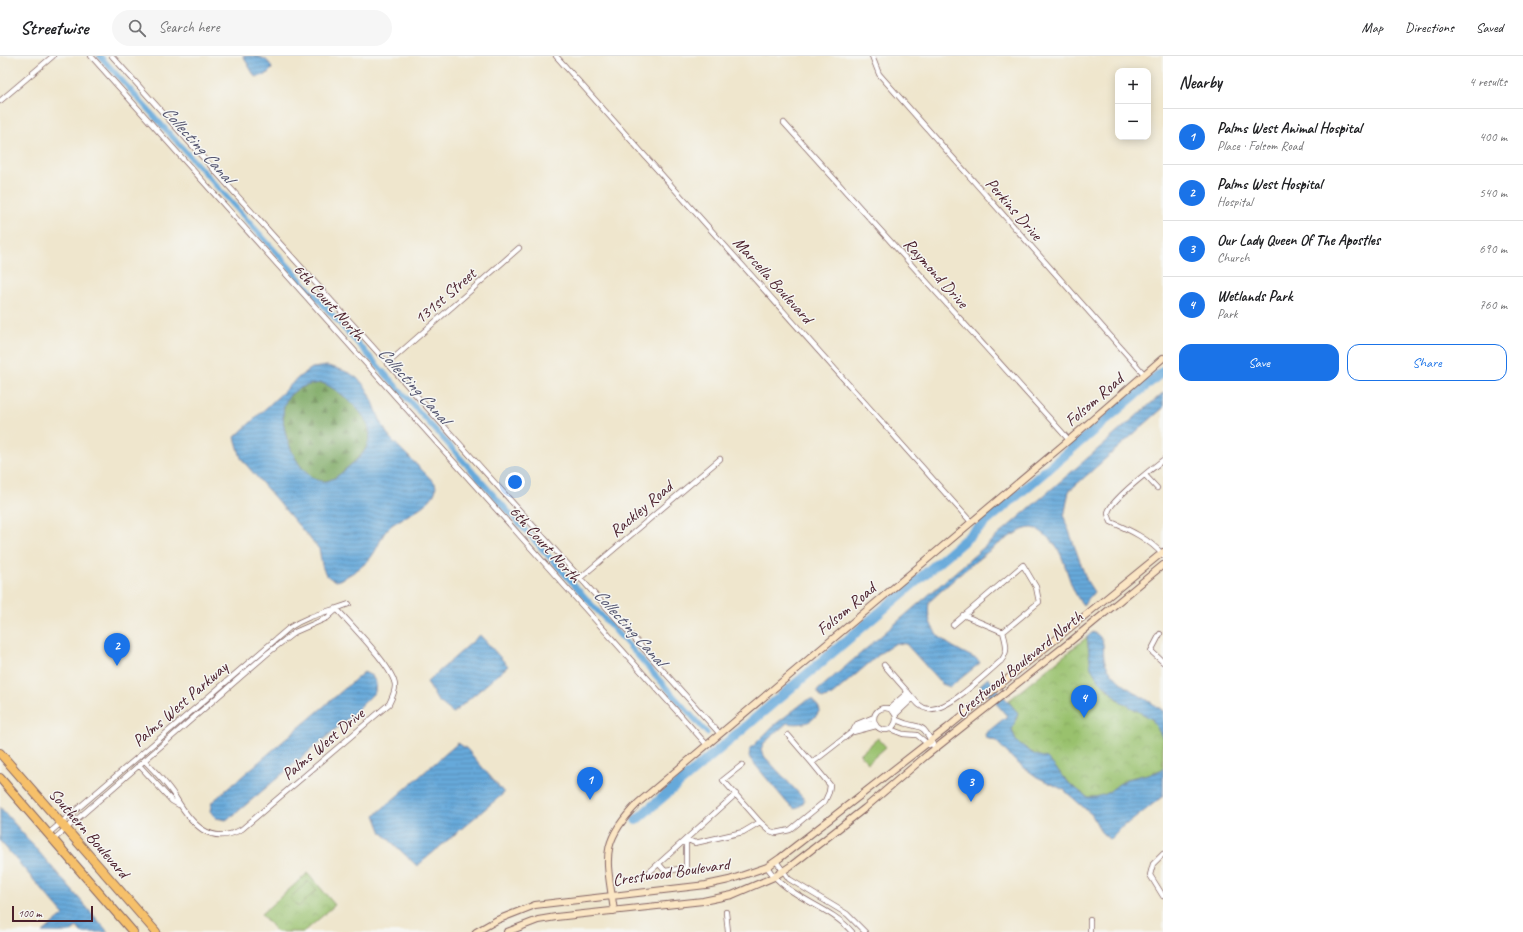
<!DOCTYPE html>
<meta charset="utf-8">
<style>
:root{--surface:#fff;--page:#f6f6f6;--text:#202124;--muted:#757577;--line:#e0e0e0;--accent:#1a73e8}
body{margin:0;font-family:Caveat,sans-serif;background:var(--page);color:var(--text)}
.controls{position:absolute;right:12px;top:12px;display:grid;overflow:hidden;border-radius:8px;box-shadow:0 2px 10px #0003}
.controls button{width:36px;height:36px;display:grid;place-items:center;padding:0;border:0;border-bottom:1px solid var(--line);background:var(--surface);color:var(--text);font:20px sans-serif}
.scale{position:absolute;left:12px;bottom:10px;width:81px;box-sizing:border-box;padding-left:4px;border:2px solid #4a1f2b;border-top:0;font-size:11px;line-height:14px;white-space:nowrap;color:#4a1f2b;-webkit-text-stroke:3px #f6f6f2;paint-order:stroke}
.you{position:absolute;left:515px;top:426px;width:14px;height:14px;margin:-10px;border:3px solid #fff;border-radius:50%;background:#1a73e8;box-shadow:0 0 0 6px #1a73e833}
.badge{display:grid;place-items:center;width:26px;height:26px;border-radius:50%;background:var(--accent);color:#fff;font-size:13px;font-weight:700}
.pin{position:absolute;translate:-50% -33px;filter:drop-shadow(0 1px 2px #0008)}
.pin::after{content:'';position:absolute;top:21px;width:14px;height:12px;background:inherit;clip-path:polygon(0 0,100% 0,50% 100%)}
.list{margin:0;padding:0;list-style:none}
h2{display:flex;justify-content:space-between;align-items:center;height:52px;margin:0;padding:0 16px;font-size:17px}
h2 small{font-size:13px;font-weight:400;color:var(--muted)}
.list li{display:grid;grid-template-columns:26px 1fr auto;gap:12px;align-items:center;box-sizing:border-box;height:56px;padding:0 16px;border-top:1px solid var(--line)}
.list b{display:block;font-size:15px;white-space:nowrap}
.list p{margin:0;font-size:13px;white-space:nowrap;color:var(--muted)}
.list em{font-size:13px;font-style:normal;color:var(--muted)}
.actions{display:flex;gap:8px;padding:12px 16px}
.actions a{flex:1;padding:9px 0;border:1px solid var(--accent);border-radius:12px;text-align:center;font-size:14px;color:var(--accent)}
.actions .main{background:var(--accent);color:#fff}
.icon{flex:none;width:22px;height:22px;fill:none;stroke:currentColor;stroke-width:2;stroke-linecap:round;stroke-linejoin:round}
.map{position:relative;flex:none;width:1163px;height:876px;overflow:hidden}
header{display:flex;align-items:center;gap:24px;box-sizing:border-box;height:56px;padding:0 20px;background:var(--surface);border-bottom:1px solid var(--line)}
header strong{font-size:19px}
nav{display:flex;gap:22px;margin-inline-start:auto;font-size:14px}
.search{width:280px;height:36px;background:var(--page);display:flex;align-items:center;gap:10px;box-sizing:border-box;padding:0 14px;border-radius:22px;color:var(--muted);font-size:15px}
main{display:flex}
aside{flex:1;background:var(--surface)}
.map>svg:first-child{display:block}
</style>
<header>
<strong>Streetwise</strong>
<div class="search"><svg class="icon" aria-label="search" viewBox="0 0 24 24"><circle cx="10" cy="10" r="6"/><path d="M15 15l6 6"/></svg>Search here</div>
<nav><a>Map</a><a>Directions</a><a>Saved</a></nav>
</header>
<main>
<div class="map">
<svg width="1163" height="876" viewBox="0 0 1163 876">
<defs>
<pattern id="forest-firs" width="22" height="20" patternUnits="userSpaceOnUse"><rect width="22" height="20" fill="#7aa760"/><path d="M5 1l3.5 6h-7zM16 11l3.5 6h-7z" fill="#66874f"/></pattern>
<pattern id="park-crowns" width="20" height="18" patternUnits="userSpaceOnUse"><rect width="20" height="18" fill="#99c16d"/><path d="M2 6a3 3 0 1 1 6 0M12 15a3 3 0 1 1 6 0" fill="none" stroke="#85a55f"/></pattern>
<pattern id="water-rules" width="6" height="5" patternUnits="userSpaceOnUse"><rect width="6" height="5" fill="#66a9da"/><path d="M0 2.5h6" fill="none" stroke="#5689b1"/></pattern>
</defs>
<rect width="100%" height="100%" fill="#f6f6f2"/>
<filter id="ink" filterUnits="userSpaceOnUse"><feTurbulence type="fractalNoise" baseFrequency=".025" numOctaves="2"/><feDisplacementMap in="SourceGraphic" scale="8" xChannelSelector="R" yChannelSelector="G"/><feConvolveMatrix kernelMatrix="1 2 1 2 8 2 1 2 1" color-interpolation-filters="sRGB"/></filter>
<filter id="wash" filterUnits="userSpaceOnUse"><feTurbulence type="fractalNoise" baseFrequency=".012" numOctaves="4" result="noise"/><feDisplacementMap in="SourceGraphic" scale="16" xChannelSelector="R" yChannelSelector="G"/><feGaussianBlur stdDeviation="0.9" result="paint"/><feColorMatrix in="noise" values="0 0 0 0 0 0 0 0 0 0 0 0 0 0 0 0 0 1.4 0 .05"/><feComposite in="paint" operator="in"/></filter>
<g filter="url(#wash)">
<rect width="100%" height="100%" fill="#efe6cd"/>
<!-- forest -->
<path fill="url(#forest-firs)" stroke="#626346" d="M322,327c17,6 51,34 48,54 -2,14 -13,22 -23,31 -6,6 -17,15 -26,13 -24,-3 -46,-59 -35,-80 7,-13 22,-17 36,-18z"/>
<!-- park -->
<path fill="url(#park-crowns)" stroke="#72704c" d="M1087,581l4,31 16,21 13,12 32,18 6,8 5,12v29l-3,3 -29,7 -12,6 -13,10 -10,3h-9l-17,-13 -23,-26 -12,-3 -19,-14 -4,-11 6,-17 -10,-12z
M308,817l27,32 -31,27h-27l-16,-18z"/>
<!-- pitch -->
<path fill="#99c16d" stroke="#72704c" d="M878,682l8,9 -18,16 -8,-9z
M308,825l9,9 -19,17 -8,-9z"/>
<!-- water -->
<path fill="url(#water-rules)" stroke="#586482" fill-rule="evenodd" d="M243,0c14,0 25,0 29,13l-6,6 -11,2z
M327,310c51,10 40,38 63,72l45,45c7,18 -31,33 -43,42 -10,7 -12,19 -18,28 -7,12 -25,23 -37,28 -17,-4 -15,-21 -18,-32l-70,-81 -8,-10 -6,-21 64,-60 13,-9zM322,327c17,6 54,36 47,57 -3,13 -12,20 -22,28 -6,6 -17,15 -26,13 -24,-3 -46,-59 -35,-80 7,-13 22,-17 36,-18z
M1163,337v15l-94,83 -5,26 23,64 7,11 -11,13c-14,-16 -15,-38 -25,-56 -5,-7 -17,-20 -25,-21 -20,-3 -88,59 -104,74 -5,35 23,44 49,58l2,3 -30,24 -8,-3 -36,-40 -10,-1 -14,9 -50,43 -10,4 -5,-8z
M1093,576c17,8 6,20 14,34 14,23 36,29 56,45v28l-11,-20 -32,-18 -23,-23 -6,-10 -4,-31z
M480,579l28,31 -55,47 -16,-13 -10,-18z
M364,616l8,4 4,7 -1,9 -24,24 -116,98 -9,6 -10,-2 -6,-7 2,-9z
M988,622l30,35 -6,17 4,11 19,14 12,3 23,26 17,13h9l10,-3 13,-10 12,-6 29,-7 3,-3v28l-34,27 -5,2 -14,15 -9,-8 -9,-17 -28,-25 -27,-13 -22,-16 -19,-20 -10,-3 -1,-4 22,-18 -27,-31z
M812,643l8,10c-6,15 -19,16 -33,14l-23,20 -3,6 2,6 41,44 -1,5 -8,5 -7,-5 -36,-43 -3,-4 1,-8 23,-23 34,-26z
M458,687l9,6 37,44 -87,73 -35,-33 -7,-18z
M0,751l108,125h-27l-4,-5 -7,5h-27l21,-17 -64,-74z"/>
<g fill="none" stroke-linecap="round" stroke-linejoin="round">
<!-- canal -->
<path stroke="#66a9da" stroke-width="5.5" d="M100,0l607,677"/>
<!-- river -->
<path stroke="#66a9da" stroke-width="10" d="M636,764l527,-449"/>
</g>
</g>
<g filter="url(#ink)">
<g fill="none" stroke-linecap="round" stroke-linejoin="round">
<defs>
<path id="street" d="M91,0l616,689
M112,0l608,678
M556,0l415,466
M872,0l7,18 7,8 258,292
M0,45l53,-45
M784,67l285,317
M387,308l132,-116
M1163,404c-10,8 -54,41 -55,53 0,2 2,6 3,9 19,8 38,17 52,33
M1145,419l12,13
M579,523l141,-120
M963,559l40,17
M1160,578l-9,17 12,11
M884,609l29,33
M874 663a11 11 0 1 1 22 0a11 11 0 1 1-22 0Z
M890,652l18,-16
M893,655l17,-16
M896,658l17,-16c4,5 8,10 15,11 20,3 57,-35 73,-48 8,-10 5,-18 2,-29l36,-30 -3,-15 -13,-22 -70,60
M897,664c25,12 23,-3 38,29
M854,673l3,-5 17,-7
M890,673l13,5 14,1 12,10
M853,676l23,-6
M788,679l24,28 45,-35 17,-6
M144,704c11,12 24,24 32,38 15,25 34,49 66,31l147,-125c3,-6 6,-12 6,-18 0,-17 -46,-63 -58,-77
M139,709l33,36 7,4
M742,709l-19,15 37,42 10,9 6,2 14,-3 35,-29 4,-9 1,-7 -18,-22
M48,778l241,-206c19,-13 39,-16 60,-24
M53,784l215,-187 27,-21 32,-14 10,-9
M1163,798l-10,10 -3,11 13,21
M776,805l13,18 58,35 18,18
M659,808l6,7 21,-3v-29l9,4 48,-11 17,-10
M767,811c22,33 61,37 85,65
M646,819l90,-81
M726,856l2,20
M1090,876v-12"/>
<path id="secondary" d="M614,855c-7,-52 -16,-67 24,-108l431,-363 94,-82
M476,876l21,-12 38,-15 171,-20 23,-5 38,-13 13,-9 167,-130 216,-176
M507,876l31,-12 18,-3 147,-16 29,-6 42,-18 18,-12 73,-57 62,-53 144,-114 92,-76"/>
<path id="highway" d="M0,697l156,179
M0,722l133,154"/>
</defs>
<!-- street casing -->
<use href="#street" stroke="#846564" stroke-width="6"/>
<!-- secondary casing -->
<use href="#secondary" stroke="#846564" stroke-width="8"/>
<!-- highway casing -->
<use href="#highway" stroke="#846564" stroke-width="10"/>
<!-- street -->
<use href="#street" stroke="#fff" stroke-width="4.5"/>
<!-- secondary -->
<use href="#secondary" stroke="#fbe6c4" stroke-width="6"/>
<!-- highway -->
<use href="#highway" stroke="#f6c06b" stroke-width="8"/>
</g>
</g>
<g text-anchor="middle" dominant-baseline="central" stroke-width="3" stroke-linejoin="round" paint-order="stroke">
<!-- street labels -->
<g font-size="17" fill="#4a1f2b" stroke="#f6f6f2">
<text transform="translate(1014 153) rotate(49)">Perkins Drive</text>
<text transform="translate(936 217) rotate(48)">Raymond Drive</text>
<text transform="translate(773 224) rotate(48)">Marcella Boulevard</text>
<text transform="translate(445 240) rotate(-41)">131st Street</text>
<text transform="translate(329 246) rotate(48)">6th Court North</text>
<text transform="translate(1094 344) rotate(-41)">Folsom Road</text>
<text transform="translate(641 453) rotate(-40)">Rackley Road</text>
<text transform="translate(545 488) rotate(48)">6th Court North</text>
<text transform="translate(846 553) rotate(-40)">Folsom Road</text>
<text transform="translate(1019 608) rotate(-39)">Crestwood Boulevard North</text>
<text transform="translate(180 648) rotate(-41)">Palms West Parkway</text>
<text transform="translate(323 688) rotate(-40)">Palms West Drive</text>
<text transform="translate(89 777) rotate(49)">Southern Boulevard</text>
<text transform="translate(671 816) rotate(-8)">Crestwood Boulevard</text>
</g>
<!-- water labels -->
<g font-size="18" font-style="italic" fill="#555671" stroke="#f6f6f2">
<text transform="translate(198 88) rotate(48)">Collecting Canal</text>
<text transform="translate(414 329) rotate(48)">Collecting Canal</text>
<text transform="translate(630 571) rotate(48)">Collecting Canal</text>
</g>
</g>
</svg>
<div class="controls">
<button>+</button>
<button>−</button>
</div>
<div class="scale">100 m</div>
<div class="you"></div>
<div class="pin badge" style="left:590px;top:744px">1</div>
<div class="pin badge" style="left:117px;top:610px">2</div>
<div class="pin badge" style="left:971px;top:746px">3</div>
<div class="pin badge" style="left:1084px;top:662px">4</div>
</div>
<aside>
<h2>Nearby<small>4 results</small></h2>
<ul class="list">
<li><span class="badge">1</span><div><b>Palms West Animal Hospital</b><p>Place · Folsom Road</p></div><em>400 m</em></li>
<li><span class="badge">2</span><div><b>Palms West Hospital</b><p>Hospital</p></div><em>540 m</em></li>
<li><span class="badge">3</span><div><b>Our Lady Queen Of The Apostles</b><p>Church</p></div><em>690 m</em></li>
<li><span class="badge">4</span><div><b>Wetlands Park</b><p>Park</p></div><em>760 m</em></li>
</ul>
<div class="actions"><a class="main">Save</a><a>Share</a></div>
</aside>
</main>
